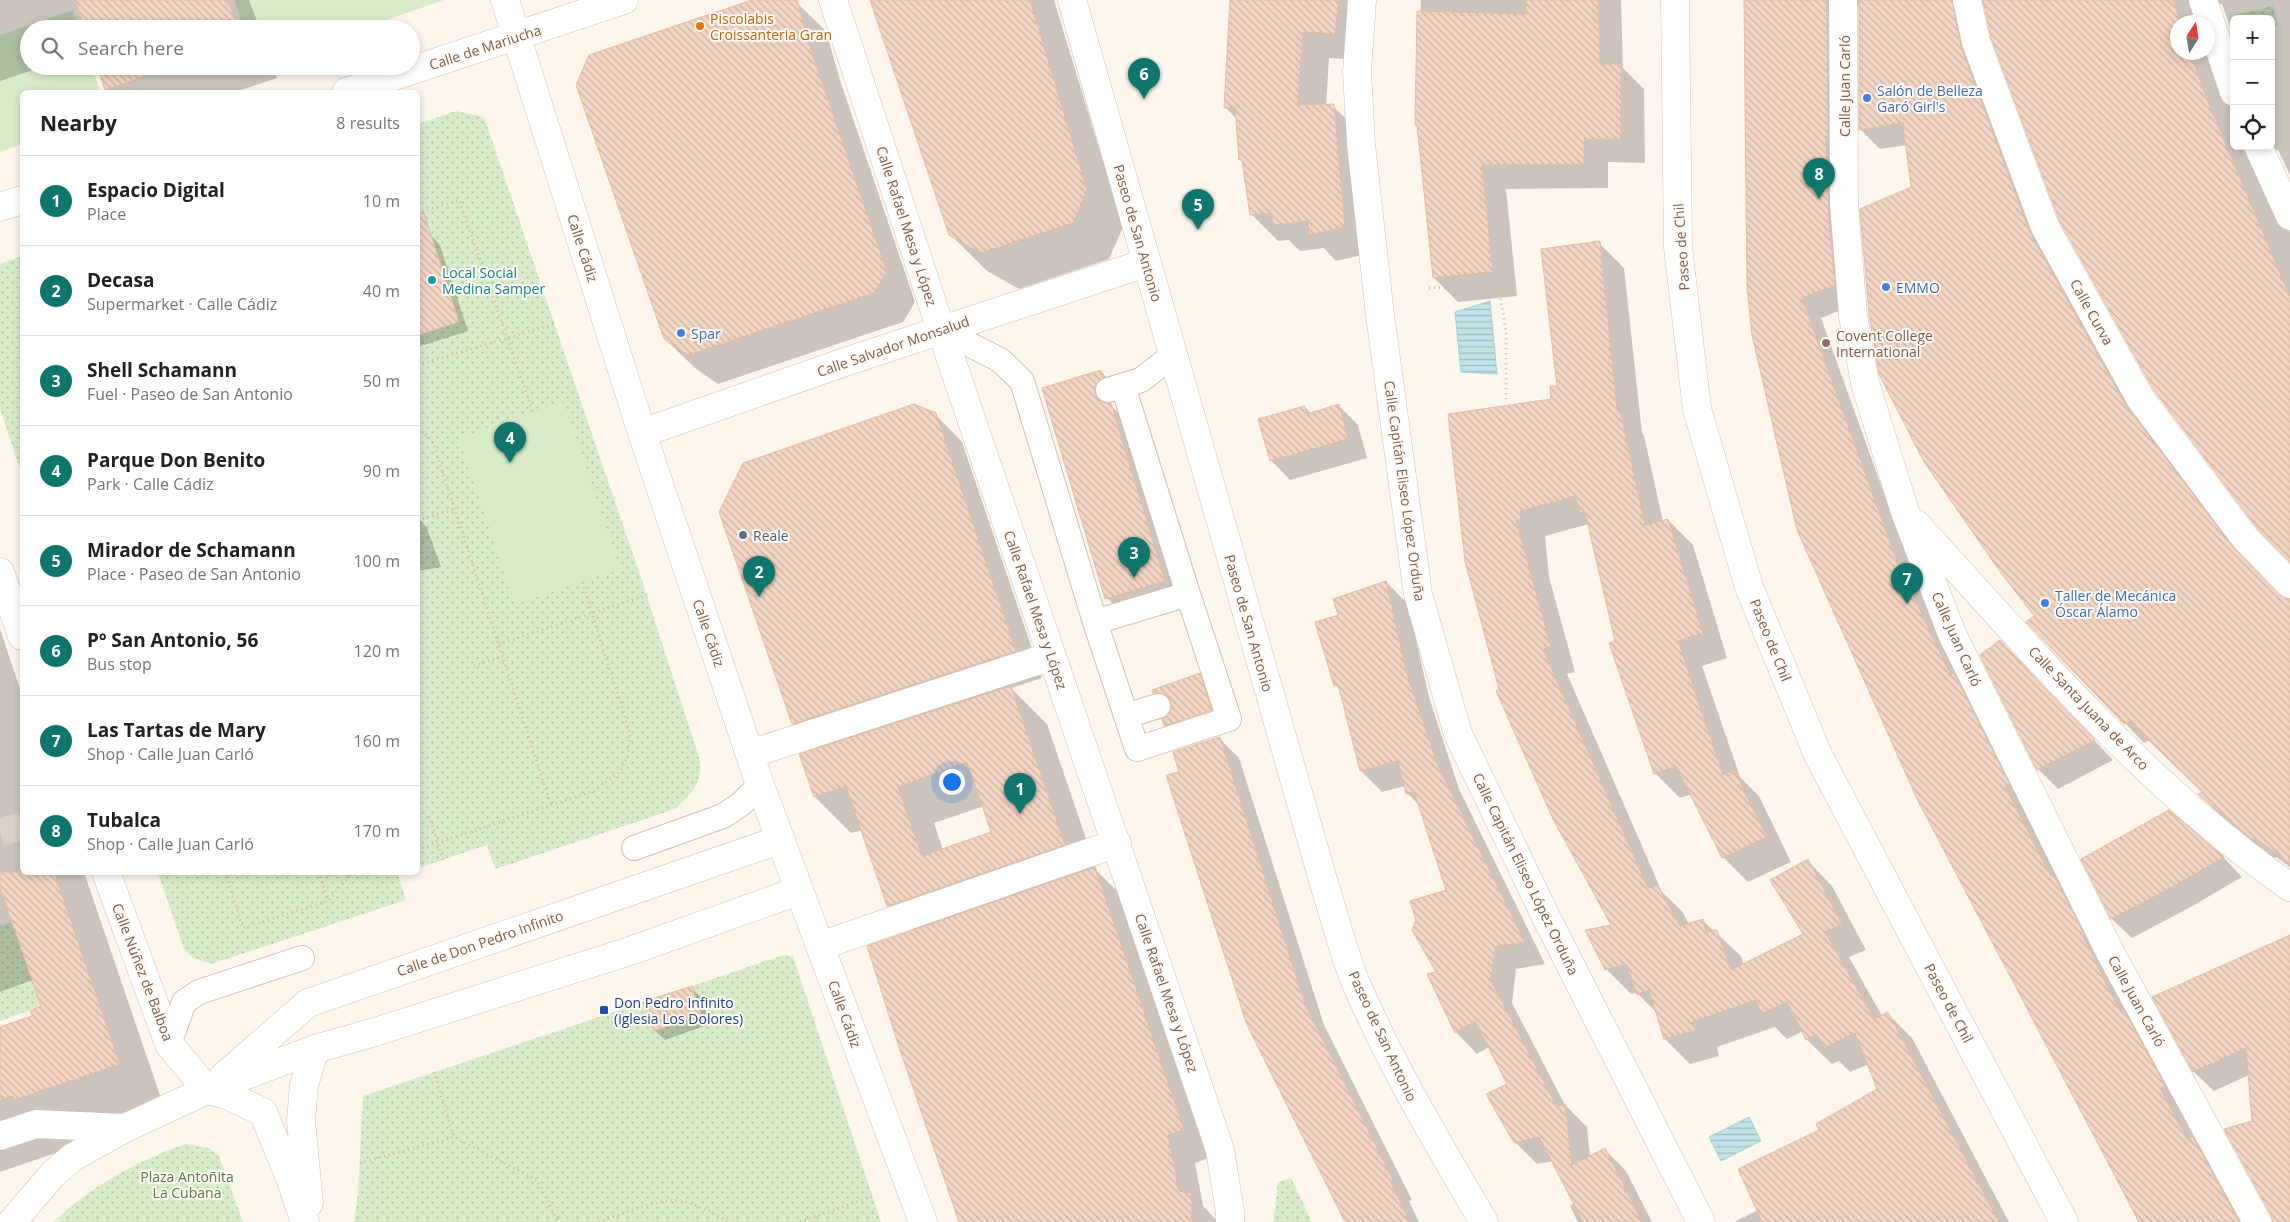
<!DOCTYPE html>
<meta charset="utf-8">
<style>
:root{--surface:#fff;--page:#f2f2f2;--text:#202124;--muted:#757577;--line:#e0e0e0;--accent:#0f766e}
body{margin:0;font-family:"Open Sans",sans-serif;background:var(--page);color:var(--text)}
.controls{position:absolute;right:15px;top:15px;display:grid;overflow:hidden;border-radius:8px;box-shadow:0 2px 8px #0003}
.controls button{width:45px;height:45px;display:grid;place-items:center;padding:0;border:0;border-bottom:1px solid var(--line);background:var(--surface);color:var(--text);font:25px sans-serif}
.compass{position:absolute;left:2170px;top:15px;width:45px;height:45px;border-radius:50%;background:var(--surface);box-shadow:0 2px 8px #0003;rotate:12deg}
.you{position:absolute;left:951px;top:781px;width:18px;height:18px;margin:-12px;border:4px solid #fff;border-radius:50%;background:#1a73e8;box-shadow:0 0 0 8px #1a73e833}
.badge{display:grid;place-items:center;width:32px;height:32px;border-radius:50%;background:var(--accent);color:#fff;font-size:16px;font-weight:700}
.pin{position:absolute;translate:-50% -41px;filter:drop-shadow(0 1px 2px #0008)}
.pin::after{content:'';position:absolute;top:26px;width:18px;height:15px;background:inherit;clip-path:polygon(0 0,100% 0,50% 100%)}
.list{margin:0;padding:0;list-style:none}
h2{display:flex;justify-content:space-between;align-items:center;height:65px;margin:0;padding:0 20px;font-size:21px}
h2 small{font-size:16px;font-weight:400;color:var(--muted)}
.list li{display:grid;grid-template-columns:32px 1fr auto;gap:15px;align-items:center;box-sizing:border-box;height:90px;padding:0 20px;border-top:1px solid var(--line)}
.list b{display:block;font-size:19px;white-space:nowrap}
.list p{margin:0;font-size:16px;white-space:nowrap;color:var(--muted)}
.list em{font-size:16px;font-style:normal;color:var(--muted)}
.icon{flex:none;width:28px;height:28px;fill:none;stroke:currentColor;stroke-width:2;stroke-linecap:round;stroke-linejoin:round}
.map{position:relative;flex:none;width:2290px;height:1222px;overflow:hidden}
.search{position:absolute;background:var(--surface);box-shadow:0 2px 8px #0003;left:20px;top:20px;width:400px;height:55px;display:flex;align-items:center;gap:12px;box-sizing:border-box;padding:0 18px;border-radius:28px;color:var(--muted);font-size:19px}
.panel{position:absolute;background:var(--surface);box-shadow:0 2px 8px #0003;left:20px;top:90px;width:400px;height:785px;border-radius:8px}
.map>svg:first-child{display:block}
</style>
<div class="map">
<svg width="2290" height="1222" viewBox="0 0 2290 1222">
<defs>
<pattern id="park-dots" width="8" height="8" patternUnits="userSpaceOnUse" patternTransform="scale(1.25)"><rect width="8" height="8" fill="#d8ecc9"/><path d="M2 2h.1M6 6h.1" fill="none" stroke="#b4c2a5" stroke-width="1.8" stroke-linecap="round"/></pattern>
<pattern id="water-rules" width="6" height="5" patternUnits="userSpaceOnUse" patternTransform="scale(1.25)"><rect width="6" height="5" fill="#bfe3e8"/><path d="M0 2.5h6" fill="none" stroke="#a0bbbe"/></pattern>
<pattern id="building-back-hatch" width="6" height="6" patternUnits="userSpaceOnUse" patternTransform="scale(1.25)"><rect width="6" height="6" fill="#f3d5c3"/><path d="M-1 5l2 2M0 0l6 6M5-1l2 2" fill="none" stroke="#cab0a1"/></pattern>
</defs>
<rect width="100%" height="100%" fill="#fdf6ec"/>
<!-- park -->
<path fill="url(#park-dots)" d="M2273,6l5,19 -7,4v-10h-36l-1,-4z
M456,111l28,6 154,452 62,191c2,23 -9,35 -25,49l-180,60 -8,-24 -69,23v-744z
M22,256v219l-22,-66v-145z
M158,873h246l-6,2 8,25 -195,64 -19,-7 -8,-8z
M12,922l29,84 -41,15v-95z
M784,955l9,1 88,266h-527l4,-29 5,-97z
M185,1144l24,4 10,8 24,66h-190c39,-36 82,-60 132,-78z
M1291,1178l21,44h-39l5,-40z"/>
<!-- pitch -->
<path fill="#d8ecc9" d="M234,0h210l-84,29h-116z
M73,10l6,19h-50v37h63l8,26h-78v52l-22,8v-117z
M563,402l57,166 -104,36 -58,-166z"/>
<!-- water -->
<path fill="url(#water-rules)" stroke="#a5d3da" d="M1490,301l7,73 -36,-2 -6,-60z
M1749,1117l12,24 -40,20 -12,-24z"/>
<!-- shadow -->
<path fill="#0003" fill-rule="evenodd" d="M0,0h249l11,29h-231v37h16l-45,15z
M756,0l40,2 30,29 14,49 75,222 -12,20 -185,62 -23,-16 -30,-29z
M871,0h183l69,227 -14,32 -90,30 -32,-18 -37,-37z
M1231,0h139l-9,60 -32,-2 -3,48h7l27,26 11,121 -35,8 -12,-13 -24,3 -11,-11 -11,1 -27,-27 -7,-51 -4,-4 -3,-40 -12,-12z
M1421,0h200l2,68 21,21 1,74 -37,-1v26l-102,1 11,107 -59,6 -24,-24 -15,-151 -3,-2z
M1745,0h545v175l-12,-25 -6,1 -9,22 27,59v328l-305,-556 -8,4 -6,15 176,405 106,142 26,27 11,3v267l-14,-10 -3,1 -4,-3 -50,-41 -19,-19 4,-3 -54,-52 -6,3 -19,-20 -89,-107 -123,-428 -6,-43 -27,4 -19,-19 -1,-125 -5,1 -1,299 -33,13 96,267 48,101 219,419 -5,3 19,36 15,14 34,64h-107l-342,-693zM2219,4h3l12,34v-19h37v127h-37v-42l-26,-52h-30v-30h29z
M99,66h174l4,12 -42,14h-125l-4,-3z
M431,235l9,10 28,86 -50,16v-108z
M1599,243l25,25 18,165 2,3 19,85 5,-1 25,25 34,113 -25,8 38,111 19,19 32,66 -43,20 -25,-25 -31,-63 -12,4 -25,-25 -39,-131 -27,-118 -44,12 4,41 26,95 -8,2 95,218 20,19 7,13 13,-4 39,36 3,9 61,-30 3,-74 24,25 34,64 -17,7 33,59 5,-3 25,25 97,184h-275l24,-12 63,-79 58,-42 -10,-25 -19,8 -11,-11 -7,3 -25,-24 -4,-9 -16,8 -12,-12 -58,20 2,9 -29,8 -25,-25 -7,-25 -21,-21 -6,1 -25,-25 7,-43 -112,-236 -34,-129 86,-161z
M1101,372l14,14 -6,18 16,15 53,177 -57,16 -14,-14 -63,-209z
M1339,406l19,19 9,33 -77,22 -19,-20 34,-53 7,7z
M935,414l27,28 80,236 -31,10 36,36 50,147 25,25 89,261 -16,6 8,43 15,16h-257l-47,-291 -26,-26 -26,-75 -11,3 -36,-36 4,-48 -26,-26zM984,806l9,26 -50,18 -9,-27z
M418,518l9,10 14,39 -23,4z
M1386,582l22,22 21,93 30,92 86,175 -29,5 -4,34 53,102 22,22 3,30 15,-7 21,21 26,51h-74l-8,-16 4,-3 -21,-42 -16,3 -22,-22 -6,-57 -20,-38 -12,7 -21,-22 -18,-59 10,-82 -28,-85 -13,-13 -2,-7 -23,6 -21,-21 -20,-80 -6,-6 4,-69z
M0,629l22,66v177h62l81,238 -83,34 -82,28v-145l33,-12 9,-8 -9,-27 -33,12z
M2000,642l20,19 93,99 -55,29 -20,-20 -57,-114z
M1199,675l10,10 7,22 -36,12v3l37,-12 -42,25 -10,-10 8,-15 -1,-8h-8l-10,-10z
M1219,738l20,20 85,267 88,175 -3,1 10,21h-73l-165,-450z
M2223,857l19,20 -53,31 -57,30 -20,-19 -29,-59z
M2290,936v286h-16l-21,-100 -4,-47 -35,16 -20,-19 -40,-74z
M691,988l10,9 9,27 -45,16 -10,-9 -10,-28z"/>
<!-- building -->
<path fill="url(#building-back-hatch)" stroke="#e6bba3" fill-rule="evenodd" d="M75,0h153l10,29h-153z
M752,0h45l14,50 76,222 -13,21 -186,62 -24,-16 -88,-254 13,-30z
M870,0h160l57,190 -14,33 -92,30 -32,-18z
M1230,0h109l-4,34 -32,-2 -5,73 36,-1 11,123 -36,8 -1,-14 -35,4 -1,-12 -22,2 -8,-55h-3l-4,-53 -11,1z
M1525,0h73l2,64h21v75h-37v25l-102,1 11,107 -60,6 -16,-153h-2l2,-114 109,3z
M1744,0h83l1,136h-2l3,87 6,62 -33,13 96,266 33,70 20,41 3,-2 56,112 -5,2 46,89 3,-1 30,59 -2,1 38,76 4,-1 41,76 -5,2 27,51 6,-2 46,85h-100l-222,-423 -120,-269 -45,-195 -5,-48z
M1859,0h93l9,47 69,186 96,173 107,141 46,48 11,4v264l-35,-25 -3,1 -54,-45 4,-2 -73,-71 -5,3 -98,-102 8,-6 -35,-46 -75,-108 -45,-88 -10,-60 -9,-105 51,-22 -8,-64 -44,7z
M1983,0h190l7,22h-2v30h12l18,50 82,195v265l-33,-34 -104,-139 -94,-169 -68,-182z
M97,66h77l-69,24z
M424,213l35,109 -41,13v-121z
M1600,241l17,169h3l25,115 23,-6 35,114 -25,8 45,134 11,-5 33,67 -45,21 -46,-92 -22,8 -45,-131 6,-2 -30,-129 -5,1 -4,-17 -56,15 1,8 -5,1 35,127 -8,2 105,239 9,-3 23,41 23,-7 3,13 11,-2 14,40 72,-36 -33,-54 38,-21 34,65 -17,8 49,87 14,-7 111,210h-237l-24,-53 81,-39 -3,-6 61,-35 -22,-56 -31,15 -7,-14 -11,6 -19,-38 -26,12 -5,-14 -64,22 3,9 -31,8 -15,-49 -12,5 -11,-31 -21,6 -20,-40 26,-5 -58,-106 -57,-128 3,-2 -34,-128 -17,-147 103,-15 -1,-13h7l-16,-137z
M1101,370l3,7 -9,9v8l4,6 12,3 54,178 -60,18 -63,-211z
M914,404l22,9 80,238 -224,73 -73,-212 24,-49z
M1339,404l9,35 -78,22 -12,-42 47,-13 2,8z
M1386,581l21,93 31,92 87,176 -30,5 -4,34 66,126 8,-3 7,61 33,-17 37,74h-59l-44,-85 -25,6 -28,-49 21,-10 -32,-63 -20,12 -28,-59 9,-2 -24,-42 4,-10 -6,-19 36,-11 -32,-99 -8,3 -8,-33 -38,10 -22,-87 -4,2 -19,-64 23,-7 -5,-16z
M2000,640l37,40 58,60 -58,30 -57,-115z
M1200,673l12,37 -48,16 -2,-7 6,-3 3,-7v-8l-4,-5 -6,-3h-8l-1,-3z
M1011,686l54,159 -178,61 -41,-120 -32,11 -15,-43zM967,762l24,70 -69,24 -24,-69z
M1220,737l85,267 88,176 -3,1 20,41h-65l-98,-197 -81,-250 13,-3 -6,-20z
M2169,810l55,47 -55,32 -58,30 -30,-60z
M1095,867l89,263 -16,5 11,56 12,2 1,29h-233l-60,-175 -32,-101z
M0,872h54l66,192 -106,36 -1,-4 -13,4v-73l32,-11 -2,-5 11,-5 -41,-118z
M2290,935v287h-17l-2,-7 -47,-86 28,-8 -6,-73 -53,24 -41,-75z
M692,986l9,29 -47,16 -11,-29z"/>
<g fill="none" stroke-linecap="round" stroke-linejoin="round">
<!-- street-tunnel -->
<path stroke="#dcd0c4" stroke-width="28" stroke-dasharray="28 14" stroke-linecap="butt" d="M0,832l22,-6"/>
<defs>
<path id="lane" d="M941,330l59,30 22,21 73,241 93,-28 -65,-208
M1108,390l33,-10 31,-24
M1095,622l42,127 92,-30 -41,-125
M1126,716l32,-10
M634,848l89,-32 18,-12 19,-19
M169,1044l15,-42 15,-10 103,-34"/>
<path id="street" d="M505,0l137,433 118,352 163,437
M833,0l108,330 279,820 10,62v10
M1072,0l253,887c10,31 18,64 30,94 36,84 83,163 129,241
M1362,0l-5,72 4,72 19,171 38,279 40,140 88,183 155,305
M1843,0l1,204 9,112 12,67 40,129 47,122 159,320 146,268
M1967,0l9,42 69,185 95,171 105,140 45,46
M2203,0l31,92
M346,92l278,-92
M2258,146l32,70
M0,207l22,-7
M642,433l203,-71 301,-99
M1916,524c117,128 231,263 374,363
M0,572l22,64
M750,754l302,-98
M106,872l63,172 38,46 20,5 36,17 27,66 15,44
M820,946l297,-103
M0,1136l36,-12 89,4
M309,1203l-8,-82 3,-36 11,-36"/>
<path id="secondary" d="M1675,0l3,247 19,162 52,178 69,168 246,467
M223,1077l85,-74 471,-163
M12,1222l41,-48 20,-17 52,-29 82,-38 108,-41 60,-17 255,-81 168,-60"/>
</defs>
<!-- lane casing -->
<use href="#lane" stroke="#d1beb0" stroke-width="26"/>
<!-- street casing -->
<use href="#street" stroke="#d1beb0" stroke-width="29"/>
<!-- secondary casing -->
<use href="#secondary" stroke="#d6c0b0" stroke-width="29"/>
<!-- path -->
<path stroke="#d9b8a5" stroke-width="3" stroke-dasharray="1 4" stroke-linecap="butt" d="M418,213l41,-13 74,212
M1489,272v6l9,12 5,21 3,22v67
M1429,288l40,-1 29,3
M418,365l136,-41
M418,428l14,12 119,365
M418,520l37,-11
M499,644l148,-49
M474,666l29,-10
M429,816l14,44
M418,849l176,-58 27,-20 7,-17 2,-20 -48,-153
M225,872l18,56 85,-27 25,-29
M319,872l9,28
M434,1072l20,65 83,43 21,42
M360,1163l94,-26
M599,1222c18,-6 49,-19 67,-21 22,-3 44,10 62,21
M800,1222l73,-26"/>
<!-- lane -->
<use href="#lane" stroke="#fff" stroke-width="24"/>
<!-- street -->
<use href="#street" stroke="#fff" stroke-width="28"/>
<!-- secondary -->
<use href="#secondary" stroke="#fff" stroke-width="28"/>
</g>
<!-- markers -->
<circle fill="#e8710a" stroke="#fffaf3" stroke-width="2" cx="700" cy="26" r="5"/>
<g fill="#3f7fe0" stroke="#fffaf3" stroke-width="2">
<circle cx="1867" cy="98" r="5"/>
<circle cx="1886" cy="287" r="5"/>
<circle cx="681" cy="333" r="5"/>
<circle cx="2045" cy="603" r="5"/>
</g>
<circle fill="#0f9aa8" stroke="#fffaf3" stroke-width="2" cx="432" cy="280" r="5"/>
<circle fill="#8d6e63" stroke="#fffaf3" stroke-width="2" cx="1826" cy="343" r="5"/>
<circle fill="#5c6f8a" stroke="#fffaf3" stroke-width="2" cx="743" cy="535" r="5"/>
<rect fill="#1a4fb4" stroke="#fffaf3" stroke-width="2" x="599" y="1005" width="10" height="10" rx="2.5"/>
<g text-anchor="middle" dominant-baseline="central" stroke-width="4" stroke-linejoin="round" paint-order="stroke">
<!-- food labels -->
<g font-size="14" fill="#c56008" stroke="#fffaf3" text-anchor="start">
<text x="710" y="18">Piscolabis<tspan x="710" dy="16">Croissanteria Gran</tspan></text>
</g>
<!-- street labels -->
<g font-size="14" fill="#7a5c4d" stroke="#fffaf3">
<text transform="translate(485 47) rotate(-18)">Calle de Mariucha</text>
<text transform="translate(1844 86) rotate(-90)">Calle Juan Carló</text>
<text transform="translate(907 226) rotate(72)">Calle Rafael Mesa y López</text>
<text transform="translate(1138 233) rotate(74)">Paseo de San Antonio</text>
<text transform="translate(1681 247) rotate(-94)">Paseo de Chil</text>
<text transform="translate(583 248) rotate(72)">Calle Cádiz</text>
<text transform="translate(2092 312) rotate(61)">Calle Curva</text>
<text transform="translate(893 346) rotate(-19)">Calle Salvador Monsalud</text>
<text transform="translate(1405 491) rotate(82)">Calle Capitán Eliseo López Orduña</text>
<text transform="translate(1036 610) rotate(71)">Calle Rafael Mesa y López</text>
<text transform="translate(1249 623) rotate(74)">Paseo de San Antonio</text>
<text transform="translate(709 633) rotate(71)">Calle Cádiz</text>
<text transform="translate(1957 639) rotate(66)">Calle Juan Carló</text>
<text transform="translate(1771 640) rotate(68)">Paseo de Chil</text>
<text transform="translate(2089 708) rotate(46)">Calle Santa Juana de Arco</text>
<text transform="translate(1526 874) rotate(64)">Calle Capitán Eliseo López Orduña</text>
<text transform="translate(480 943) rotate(-19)">Calle de Don Pedro Infinito</text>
<text transform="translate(143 972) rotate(69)">Calle Núñez de Balboa</text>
<text transform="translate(1167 993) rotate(71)">Calle Rafael Mesa y López</text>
<text transform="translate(2137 1001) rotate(61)">Calle Juan Carló</text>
<text transform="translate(1949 1003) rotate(62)">Paseo de Chil</text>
<text transform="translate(845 1014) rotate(70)">Calle Cádiz</text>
<text transform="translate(1383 1036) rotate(65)">Paseo de San Antonio</text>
</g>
<!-- shop labels -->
<g font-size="14" fill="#366cbe" stroke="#fffaf3" text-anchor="start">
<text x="1877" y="90">Salón de Belleza<tspan x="1877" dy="16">Garó Girl's</tspan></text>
<text x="1896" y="287">EMMO</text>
<text x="691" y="333">Spar</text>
<text x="2055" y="595">Taller de Mecánica<tspan x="2055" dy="16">Óscar Álamo</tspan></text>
</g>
<!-- culture labels -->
<g font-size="14" fill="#0d838f" stroke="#fffaf3" text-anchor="start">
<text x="442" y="272">Local Social<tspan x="442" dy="16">Medina Samper</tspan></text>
</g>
<!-- education labels -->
<g font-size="14" fill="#785e54" stroke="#fffaf3" text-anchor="start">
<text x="1836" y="335">Covent College<tspan x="1836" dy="16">International</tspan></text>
</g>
<!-- service labels -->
<g font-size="14" fill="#4e5e75" stroke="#fffaf3" text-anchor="start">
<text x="753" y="535">Reale</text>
</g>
<!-- transit labels -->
<g font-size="14" fill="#164399" stroke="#fffaf3" text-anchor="start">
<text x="614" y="1002">Don Pedro Infinito<tspan x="614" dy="16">(iglesia Los Dolores)</tspan></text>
</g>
<!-- park labels -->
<g font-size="14" fill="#537a41" stroke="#fffaf3">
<text x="187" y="1176">Plaza Antoñita<tspan x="187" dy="16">La Cubana</tspan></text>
</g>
</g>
</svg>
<div class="controls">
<button>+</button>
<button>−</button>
<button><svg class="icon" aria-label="locate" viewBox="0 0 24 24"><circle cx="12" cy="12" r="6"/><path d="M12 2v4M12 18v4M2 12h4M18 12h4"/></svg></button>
</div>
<svg class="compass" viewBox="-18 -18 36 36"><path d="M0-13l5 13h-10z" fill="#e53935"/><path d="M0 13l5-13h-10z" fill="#757577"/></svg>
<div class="you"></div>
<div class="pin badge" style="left:1020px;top:814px">1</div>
<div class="pin badge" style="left:759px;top:597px">2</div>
<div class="pin badge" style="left:1134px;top:578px">3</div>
<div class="pin badge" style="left:510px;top:463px">4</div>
<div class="pin badge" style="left:1198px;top:230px">5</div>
<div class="pin badge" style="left:1144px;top:99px">6</div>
<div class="pin badge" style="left:1907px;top:604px">7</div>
<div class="pin badge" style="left:1819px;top:199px">8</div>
<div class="search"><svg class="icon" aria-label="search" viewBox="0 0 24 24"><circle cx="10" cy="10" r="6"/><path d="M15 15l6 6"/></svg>Search here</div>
<section class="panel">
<h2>Nearby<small>8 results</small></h2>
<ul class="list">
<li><span class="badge">1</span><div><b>Espacio Digital</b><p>Place</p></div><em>10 m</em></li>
<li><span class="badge">2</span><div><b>Decasa</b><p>Supermarket · Calle Cádiz</p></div><em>40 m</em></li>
<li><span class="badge">3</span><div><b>Shell Schamann</b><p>Fuel · Paseo de San Antonio</p></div><em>50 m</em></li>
<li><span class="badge">4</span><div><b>Parque Don Benito</b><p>Park · Calle Cádiz</p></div><em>90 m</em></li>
<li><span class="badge">5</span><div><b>Mirador de Schamann</b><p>Place · Paseo de San Antonio</p></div><em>100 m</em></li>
<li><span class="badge">6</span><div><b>Pº San Antonio, 56</b><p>Bus stop</p></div><em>120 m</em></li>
<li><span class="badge">7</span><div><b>Las Tartas de Mary</b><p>Shop · Calle Juan Carló</p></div><em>160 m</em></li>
<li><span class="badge">8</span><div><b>Tubalca</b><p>Shop · Calle Juan Carló</p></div><em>170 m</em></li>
</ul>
</section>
</div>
